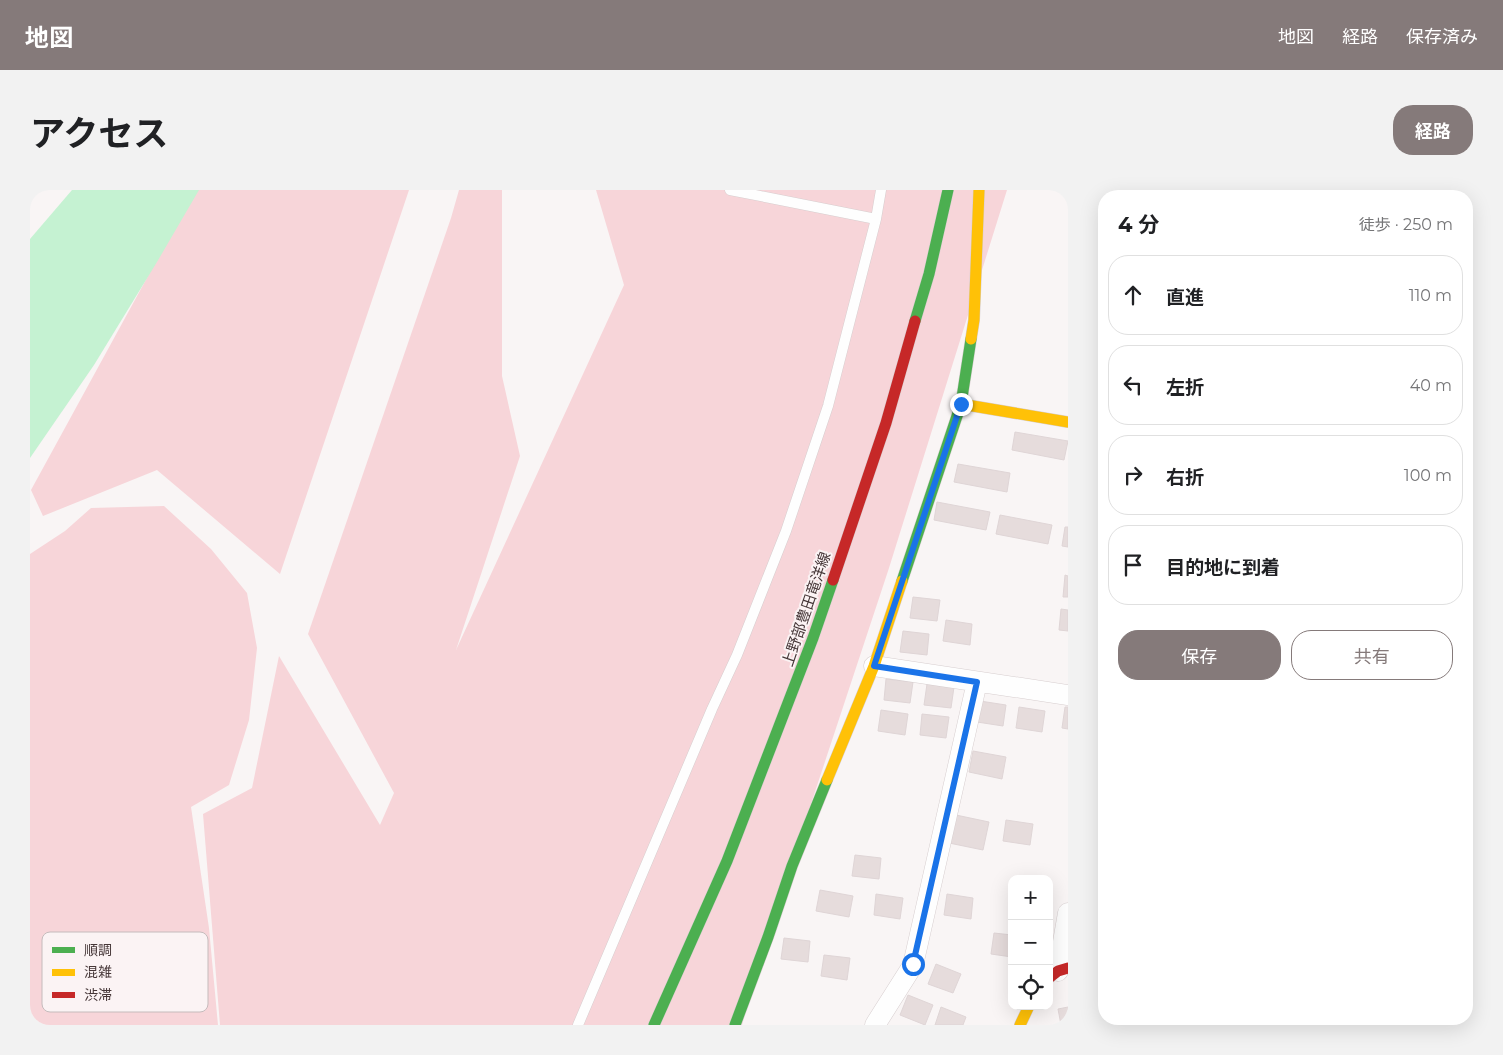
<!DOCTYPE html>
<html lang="ja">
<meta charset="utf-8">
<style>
:root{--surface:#fff;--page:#f2f2f2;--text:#202124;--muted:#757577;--line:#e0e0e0;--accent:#857a7a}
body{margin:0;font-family:Montserrat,"Noto Sans JP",sans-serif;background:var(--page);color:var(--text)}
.controls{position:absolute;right:15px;bottom:15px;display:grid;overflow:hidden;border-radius:10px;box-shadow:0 5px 20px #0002}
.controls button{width:45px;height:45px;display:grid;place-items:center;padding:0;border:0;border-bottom:1px solid var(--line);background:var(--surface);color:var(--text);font:25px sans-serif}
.stop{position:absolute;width:15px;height:15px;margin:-11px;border:4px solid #1a73e8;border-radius:50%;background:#fff}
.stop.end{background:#1a73e8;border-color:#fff;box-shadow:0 1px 5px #0008}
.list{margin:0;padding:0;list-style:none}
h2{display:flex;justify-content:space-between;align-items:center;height:65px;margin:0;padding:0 20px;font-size:21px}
h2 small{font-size:16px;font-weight:400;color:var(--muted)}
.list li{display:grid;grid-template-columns:32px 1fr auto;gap:15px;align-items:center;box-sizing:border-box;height:80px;margin:0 10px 10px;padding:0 10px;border:1px solid var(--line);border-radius:20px}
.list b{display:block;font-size:19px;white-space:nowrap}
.list em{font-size:16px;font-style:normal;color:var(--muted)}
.actions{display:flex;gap:10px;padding:15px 20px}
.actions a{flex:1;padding:11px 0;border:1px solid var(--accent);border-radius:20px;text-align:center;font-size:18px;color:var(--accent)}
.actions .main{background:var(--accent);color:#fff}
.icon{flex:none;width:28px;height:28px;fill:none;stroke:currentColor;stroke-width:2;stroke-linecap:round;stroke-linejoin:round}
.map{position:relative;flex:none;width:1038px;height:835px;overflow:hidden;border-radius:20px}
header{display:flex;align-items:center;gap:30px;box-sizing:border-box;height:70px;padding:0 25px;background:var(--accent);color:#fff}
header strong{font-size:24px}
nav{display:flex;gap:28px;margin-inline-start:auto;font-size:18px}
.intro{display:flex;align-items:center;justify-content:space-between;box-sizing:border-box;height:120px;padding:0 30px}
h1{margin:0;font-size:35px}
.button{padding:12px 22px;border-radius:20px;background:var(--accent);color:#fff;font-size:18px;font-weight:700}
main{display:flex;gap:30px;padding:0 30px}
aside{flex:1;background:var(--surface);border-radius:20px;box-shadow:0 5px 20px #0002}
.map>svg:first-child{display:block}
</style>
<header>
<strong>地図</strong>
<nav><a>地図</a><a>経路</a><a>保存済み</a></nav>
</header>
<div class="intro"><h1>アクセス</h1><a class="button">経路</a></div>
<main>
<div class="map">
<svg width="1038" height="835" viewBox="0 0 1038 835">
<rect width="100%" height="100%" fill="#f9f5f5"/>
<!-- green -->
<path fill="#f7d5d9" d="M165,0h214l-129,384 -123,-104 -114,46 -12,-26z
M429,0h43v186l18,80 -64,194 168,-365 -28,-95h411l-118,378 -128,387 -19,70h-522l-17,-211 49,-26 27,-132 101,169 14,-32 -86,-159 143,-416z
M134,316l47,43 36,44 10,55 -8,72 -20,65 -38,22 18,121 9,97h-188v-471l35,-23 26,-23z"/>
<!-- water -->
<path fill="#c5f2d2" d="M42,0h127l-42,72 -63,103 -64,93v-219z"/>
<!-- building -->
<path fill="#e6dcdc" stroke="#dfd5d6" d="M985,242l53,9 -4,19 -52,-10z
M928,274l52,9 -3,19 -53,-10z
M907,312l53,10 -4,18 -52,-10z
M970,325l52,10 -4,19 -52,-10z
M1035,337h3v20l-6,-1z
M1035,385l3,1v21h-5z
M883,407l27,3 -3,21 -27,-3z
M1031,419l7,1v21l-9,-1z
M916,430l26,4 -2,21 -27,-4z
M873,441l26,3 -2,21 -27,-3z
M856,489l27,3 -3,21 -26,-3z
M897,494l27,3 -3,21 -27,-3z
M950,511l26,4 -3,21 -26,-4z
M989,517l26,4 -3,21 -26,-4z
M1035,517h3v22l-6,-1z
M851,520l27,4 -3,21 -27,-4z
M892,524l27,3 -3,21 -26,-3z
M943,561l33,6 -4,22 -33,-7z
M926,625l33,7 -6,28 -34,-7z
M976,630l27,4 -3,21 -27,-4z
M825,665l26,3 -2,21 -27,-3z
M790,700l33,6 -4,21 -33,-6z
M846,704l27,4 -3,21 -26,-4z
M917,704l26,4 -2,21 -27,-4z
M964,743l18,2v22l-21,-3z
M754,748l26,3 -2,21 -27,-3z
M794,765l26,3 -3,22 -26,-4z
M906,774l25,10 -8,19 -25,-9z
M878,805l25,10 -8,20 -25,-10z
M911,817l25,10 -3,8h-28z
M1038,817v18h-7l-3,-16z"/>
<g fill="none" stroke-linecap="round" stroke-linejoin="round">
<defs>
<path id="lane" d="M700,0l146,29
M548,835l134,-316 25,-54 49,-124 42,-125 48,-187 5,-29"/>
<path id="street" d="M844,476l194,29
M1028,781l10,-58
M845,835l38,-60 64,-283"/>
<path id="fast" d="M885,131l14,-47 19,-84
M872,391l59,-177 10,-65
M624,835l73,-164 86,-223 20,-58
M705,835l33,-88 24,-71 35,-86"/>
<path id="slow" d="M941,149l3,-19 5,-130
M931,214l107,18
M797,590l47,-114 28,-85
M990,835l9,-19"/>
<path id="jam" d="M803,390l53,-157 29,-102
M1019,788l9,-7 10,-3"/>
</defs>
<!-- lane casing -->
<use href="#lane" stroke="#d7cecf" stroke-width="11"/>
<!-- street casing -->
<use href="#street" stroke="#d7cecf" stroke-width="21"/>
<!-- fast casing -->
<use href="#fast" stroke="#d7cecf" stroke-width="12"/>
<!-- slow casing -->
<use href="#slow" stroke="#d7cecf" stroke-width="12"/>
<!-- jam casing -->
<use href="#jam" stroke="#d7cecf" stroke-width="12"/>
<!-- lane -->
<use href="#lane" stroke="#fefefe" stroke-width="10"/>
<!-- street -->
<use href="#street" stroke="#fefefe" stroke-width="20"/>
<!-- fast -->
<use href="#fast" stroke="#4caf50" stroke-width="11"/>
<!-- slow -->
<use href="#slow" stroke="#ffc107" stroke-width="11"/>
<!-- jam -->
<use href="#jam" stroke="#c62828" stroke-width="11"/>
</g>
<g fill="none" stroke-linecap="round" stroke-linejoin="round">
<!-- route -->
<path stroke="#1a73e8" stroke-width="6" d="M883,774l64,-282 -103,-16 87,-262"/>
</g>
<g text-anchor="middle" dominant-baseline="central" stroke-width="4" stroke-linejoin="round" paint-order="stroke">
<!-- street labels -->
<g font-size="15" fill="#463738" stroke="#fbf3f4">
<text transform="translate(776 419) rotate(-71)">上野部豊田竜洋線</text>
</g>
</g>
<!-- legend -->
<rect x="12" y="742" width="166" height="80" rx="8" fill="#fbf3f4" stroke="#c5bbbc" stroke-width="1"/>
<rect x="22" y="757" width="23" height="6" fill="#4caf50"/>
<rect x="22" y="779" width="23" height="7" fill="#ffc107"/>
<rect x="22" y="802" width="23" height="6" fill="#c62828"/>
<g font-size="14" fill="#463738">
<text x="54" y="765">順調</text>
<text x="54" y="787">混雑</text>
<text x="54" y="810">渋滞</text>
</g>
</svg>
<div class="controls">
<button>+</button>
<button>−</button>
<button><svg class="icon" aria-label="locate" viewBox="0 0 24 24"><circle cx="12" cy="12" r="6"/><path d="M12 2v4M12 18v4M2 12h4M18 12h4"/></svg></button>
</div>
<div class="stop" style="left:883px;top:774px"></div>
<div class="stop end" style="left:931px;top:214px"></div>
</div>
<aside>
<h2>4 分<small>徒歩 · 250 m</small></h2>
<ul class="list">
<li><svg class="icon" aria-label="ahead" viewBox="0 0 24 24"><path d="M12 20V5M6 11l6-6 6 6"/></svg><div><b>直進</b></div><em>110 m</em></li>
<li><svg class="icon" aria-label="left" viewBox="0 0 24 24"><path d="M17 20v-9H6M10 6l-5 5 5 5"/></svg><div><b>左折</b></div><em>40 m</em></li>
<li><svg class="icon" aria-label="right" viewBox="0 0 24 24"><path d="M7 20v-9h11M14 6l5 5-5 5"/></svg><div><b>右折</b></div><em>100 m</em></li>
<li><svg class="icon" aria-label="arrive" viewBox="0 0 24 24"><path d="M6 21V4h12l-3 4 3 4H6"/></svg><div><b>目的地に到着</b></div></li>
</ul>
<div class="actions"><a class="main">保存</a><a>共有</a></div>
</aside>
</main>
